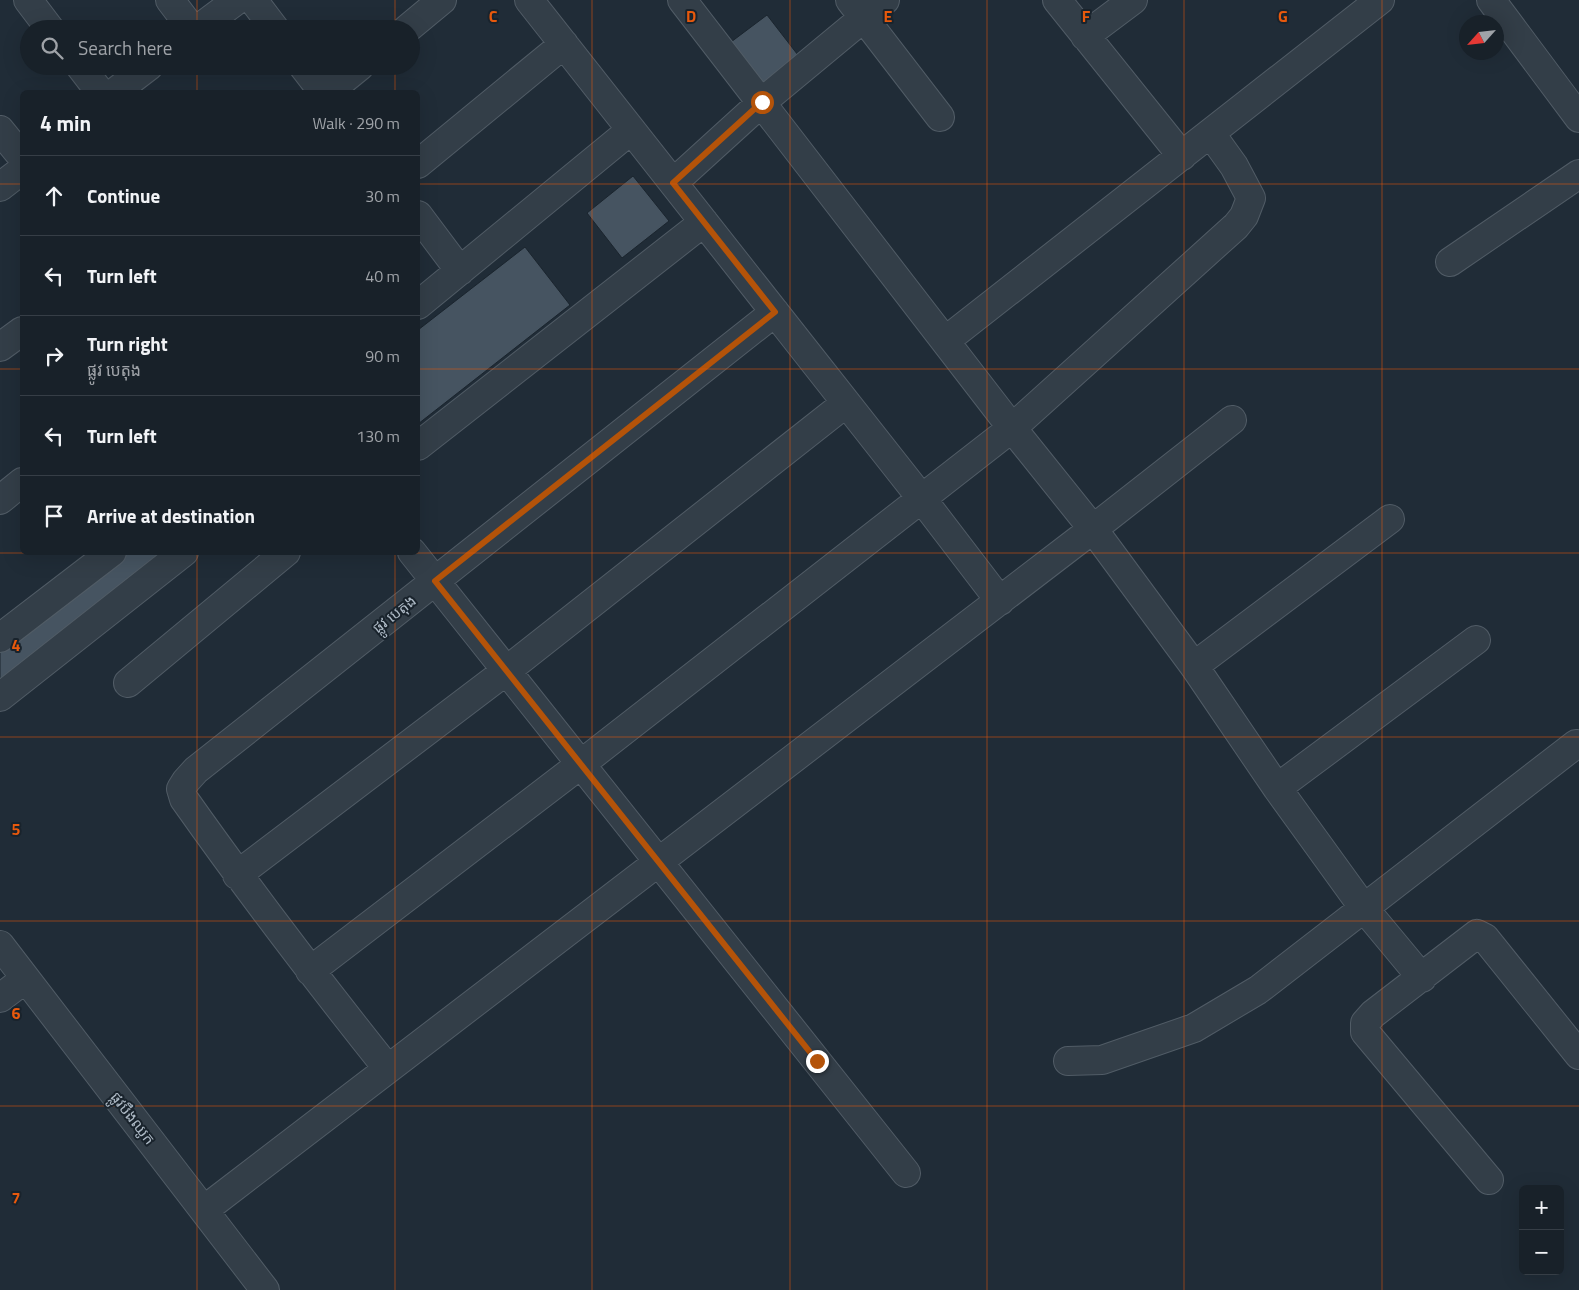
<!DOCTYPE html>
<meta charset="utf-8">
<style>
:root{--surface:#182129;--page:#212931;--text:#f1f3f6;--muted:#9fa3a8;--line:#363e46}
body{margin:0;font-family:"Titillium Web","Noto Sans Khmer",sans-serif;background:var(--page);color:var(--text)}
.controls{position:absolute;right:15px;bottom:15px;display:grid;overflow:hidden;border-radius:8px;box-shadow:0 5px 20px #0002}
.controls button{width:45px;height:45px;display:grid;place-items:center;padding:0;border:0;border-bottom:1px solid var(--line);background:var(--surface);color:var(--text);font:25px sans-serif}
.compass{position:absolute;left:1459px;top:15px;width:45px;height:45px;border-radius:50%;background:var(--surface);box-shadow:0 5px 20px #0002;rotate:243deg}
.stop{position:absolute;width:15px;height:15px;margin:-11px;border:4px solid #b45309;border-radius:50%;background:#fff}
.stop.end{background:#b45309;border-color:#fff;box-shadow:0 1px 5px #0008}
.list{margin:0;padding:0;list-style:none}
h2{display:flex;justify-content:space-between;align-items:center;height:65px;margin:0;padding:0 20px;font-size:21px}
h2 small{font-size:16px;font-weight:400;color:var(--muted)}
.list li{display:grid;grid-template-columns:32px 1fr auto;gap:15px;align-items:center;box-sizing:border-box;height:80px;padding:0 20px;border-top:1px solid var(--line)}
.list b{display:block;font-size:19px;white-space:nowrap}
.list p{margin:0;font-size:16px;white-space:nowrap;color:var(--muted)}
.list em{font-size:16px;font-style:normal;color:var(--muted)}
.icon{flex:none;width:28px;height:28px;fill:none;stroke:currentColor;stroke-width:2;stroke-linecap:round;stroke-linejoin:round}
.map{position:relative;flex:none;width:1579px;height:1290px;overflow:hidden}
.search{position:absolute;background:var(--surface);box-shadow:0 5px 20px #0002;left:20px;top:20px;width:400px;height:55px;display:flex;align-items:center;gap:12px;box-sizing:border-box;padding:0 18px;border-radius:28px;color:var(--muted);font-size:19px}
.panel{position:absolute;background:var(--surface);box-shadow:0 5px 20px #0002;left:20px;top:90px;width:400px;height:465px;border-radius:8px}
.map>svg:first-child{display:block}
</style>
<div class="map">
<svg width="1579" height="1290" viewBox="0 0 1579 1290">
<rect width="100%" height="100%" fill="#202c37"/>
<!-- building -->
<path fill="#465461" stroke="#1b252e" d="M767,15l34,44 -37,28 -33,-45z
M633,176l36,45 -47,37 -35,-45z
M525,247l45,58 -152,119v-94z
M122,552h52l-174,135v-40z"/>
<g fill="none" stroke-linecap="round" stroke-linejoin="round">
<defs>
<path id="minor" d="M28,0l22,29
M170,0l22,29
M253,0l22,29
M529,0l393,499 78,102
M682,0l330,428 81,101 101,137 83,122 86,119 59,71
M850,0l90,117
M1057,0l125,156
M1491,0l88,118
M198,29l39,-29
M407,29l35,-29
M1085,36l48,-36
M80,66l20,26
M303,66l20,26
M115,92l34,-26
M328,92l32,-26
M0,130l22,27
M418,164l146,-120
M673,183l89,-81 123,-102
M0,187l22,-17
M418,215l42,56
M1450,262l129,-88
M418,305l213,-175
M945,341l435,-341
M0,347l22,-16
M418,446l286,-224
M0,500l22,-18
M412,552l494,621
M0,638l112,-86
M1194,666l196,-147
M128,683l158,-131
M0,697l184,-145
M1277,788l199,-148
M237,875l269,-204 340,-268
M0,945l265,345
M310,971l271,-207 431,-336 224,-202 8,-10 7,-18 -17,-32 -23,-32
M0,998l25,-19
M1068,1061l34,-1 92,-32 64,-38 318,-246
M388,1069c-71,-89 -139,-178 -204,-270l-3,-10 5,-8 10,-11 579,-458
M1489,1180l-124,-148v-9l8,-9 104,-80 8,4 94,117
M204,1210l889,-681 139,-109"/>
</defs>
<!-- minor casing -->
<use href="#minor" stroke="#515c66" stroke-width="30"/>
<!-- minor -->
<use href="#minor" stroke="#333e48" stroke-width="28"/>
</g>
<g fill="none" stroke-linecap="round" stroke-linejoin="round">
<!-- route -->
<path stroke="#b45309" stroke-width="6" d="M762,102l-89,81 102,129 -340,269 382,480"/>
</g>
<!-- grid -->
<path fill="none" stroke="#e8590c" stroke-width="1" stroke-opacity="0.55" d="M197,0v29M395,0v29M592,0v1290M790,0v1290M987,0v1290M1184,0v1290M1382,0v1290M197,66v26M395,66v26M0,184h22M418,184h1161M0,369h22M418,369h1161M197,552v738M395,552v738M0,553h1579M0,737h1579M0,921h1579M0,1106h1579"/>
<g text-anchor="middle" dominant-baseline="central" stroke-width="4" stroke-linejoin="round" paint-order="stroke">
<!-- street labels -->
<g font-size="15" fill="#adb9c5" stroke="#19232c">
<text transform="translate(394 614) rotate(-38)">ផ្លូវ បេតុង</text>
<text transform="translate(133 1118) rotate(52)">ផ្លូវបឹងឈូក</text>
</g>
</g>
<g font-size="16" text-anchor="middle" font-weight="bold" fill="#e8590c" stroke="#19232c" stroke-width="4" stroke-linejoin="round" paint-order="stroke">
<text x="493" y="22">C</text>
<text x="691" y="22">D</text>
<text x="888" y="22">E</text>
<text x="1086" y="22">F</text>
<text x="1283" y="22">G</text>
<text x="16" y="651">4</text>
<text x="16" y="835">5</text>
<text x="16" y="1019">6</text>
<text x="16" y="1204">7</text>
</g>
</svg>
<div class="controls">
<button>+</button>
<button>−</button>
</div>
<svg class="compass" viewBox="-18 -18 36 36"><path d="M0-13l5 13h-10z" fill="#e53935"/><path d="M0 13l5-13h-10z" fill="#9fa3a8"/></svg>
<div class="stop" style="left:762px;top:102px"></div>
<div class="stop end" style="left:817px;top:1061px"></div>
<div class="search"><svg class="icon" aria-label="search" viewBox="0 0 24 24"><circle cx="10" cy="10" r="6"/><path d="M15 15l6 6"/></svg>Search here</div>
<section class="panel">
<h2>4 min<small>Walk · 290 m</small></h2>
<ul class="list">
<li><svg class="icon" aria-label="ahead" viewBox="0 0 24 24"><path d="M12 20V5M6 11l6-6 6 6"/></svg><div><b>Continue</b></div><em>30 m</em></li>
<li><svg class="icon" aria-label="left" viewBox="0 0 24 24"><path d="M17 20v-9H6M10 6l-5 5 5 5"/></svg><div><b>Turn left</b></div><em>40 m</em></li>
<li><svg class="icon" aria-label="right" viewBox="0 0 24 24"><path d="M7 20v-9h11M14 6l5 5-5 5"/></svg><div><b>Turn right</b><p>ផ្លូវ បេតុង</p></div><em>90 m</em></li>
<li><svg class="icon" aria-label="left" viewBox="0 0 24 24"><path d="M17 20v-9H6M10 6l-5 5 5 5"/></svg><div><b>Turn left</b></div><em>130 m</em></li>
<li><svg class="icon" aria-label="arrive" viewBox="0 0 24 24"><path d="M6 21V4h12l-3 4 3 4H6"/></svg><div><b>Arrive at destination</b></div></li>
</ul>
</section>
</div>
